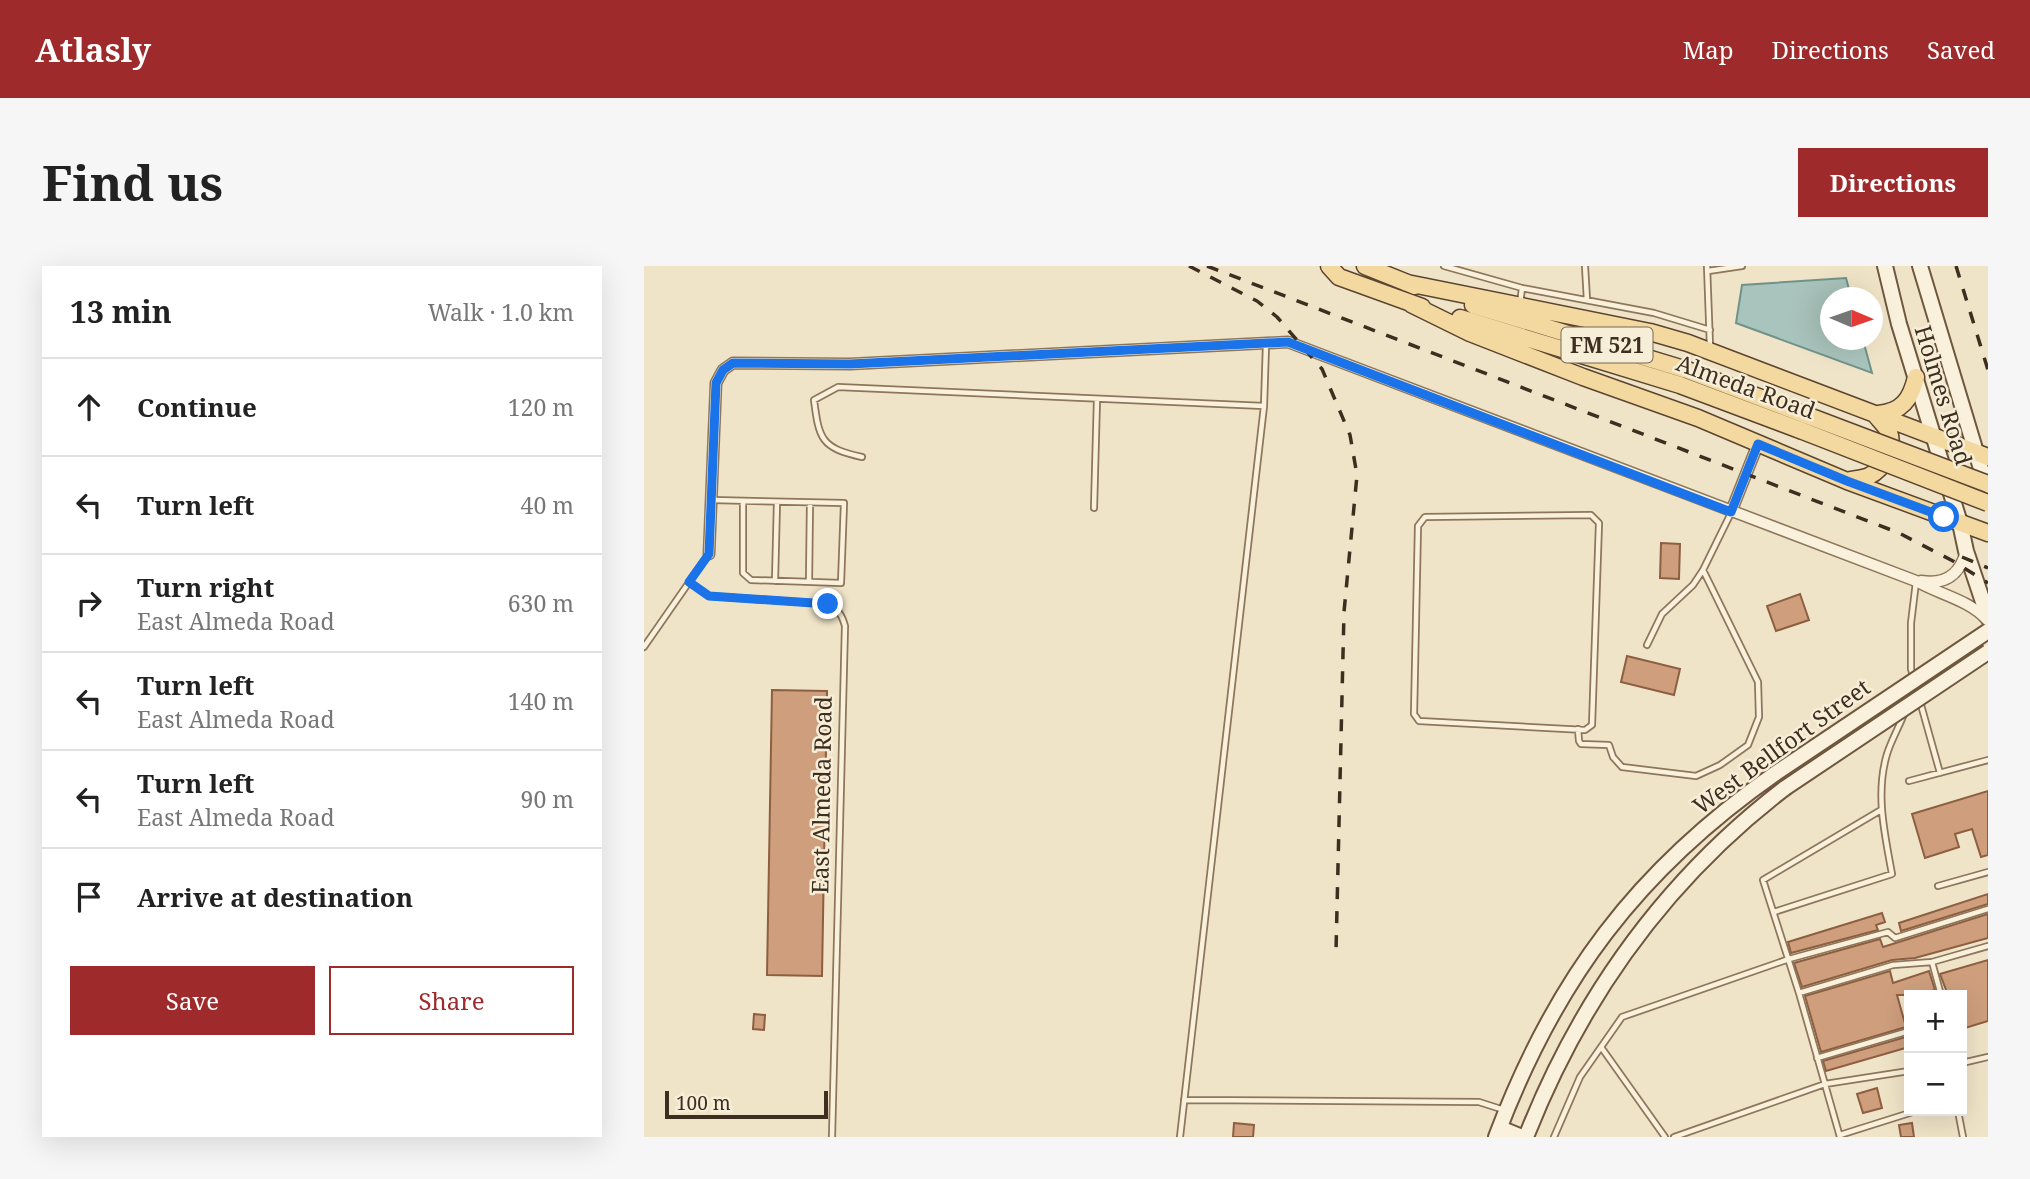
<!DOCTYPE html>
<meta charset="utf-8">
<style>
:root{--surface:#fff;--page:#f6f6f6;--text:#222;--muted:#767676;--line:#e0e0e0;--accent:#9e2a2b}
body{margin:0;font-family:"Noto Serif",serif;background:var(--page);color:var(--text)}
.controls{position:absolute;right:21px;bottom:21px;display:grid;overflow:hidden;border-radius:0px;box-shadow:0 7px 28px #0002}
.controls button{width:63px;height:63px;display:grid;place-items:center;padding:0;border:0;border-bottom:2px solid var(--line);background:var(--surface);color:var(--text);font:35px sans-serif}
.compass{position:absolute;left:1176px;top:21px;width:63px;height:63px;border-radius:50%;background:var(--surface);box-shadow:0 7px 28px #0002;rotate:92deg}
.scale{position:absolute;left:21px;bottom:18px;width:163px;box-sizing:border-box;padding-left:7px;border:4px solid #3d2e20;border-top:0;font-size:19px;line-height:24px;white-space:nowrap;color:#3d2e20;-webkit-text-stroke:5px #f7eed8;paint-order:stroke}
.stop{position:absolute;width:21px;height:21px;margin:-16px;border:5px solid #1a73e8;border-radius:50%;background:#fff}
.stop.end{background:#1a73e8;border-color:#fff;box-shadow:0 2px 7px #0008}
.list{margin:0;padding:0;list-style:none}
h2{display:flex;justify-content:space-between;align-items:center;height:91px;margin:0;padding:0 28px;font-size:30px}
h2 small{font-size:23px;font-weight:400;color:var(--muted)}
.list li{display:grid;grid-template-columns:46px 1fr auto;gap:21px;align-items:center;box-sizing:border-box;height:98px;padding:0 28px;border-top:2px solid var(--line)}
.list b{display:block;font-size:26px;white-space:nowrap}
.list p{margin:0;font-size:23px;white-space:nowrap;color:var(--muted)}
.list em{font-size:23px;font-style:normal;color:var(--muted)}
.actions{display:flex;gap:14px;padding:21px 28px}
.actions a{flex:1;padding:16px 0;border:2px solid var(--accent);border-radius:0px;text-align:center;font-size:24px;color:var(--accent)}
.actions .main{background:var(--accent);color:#fff}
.icon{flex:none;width:38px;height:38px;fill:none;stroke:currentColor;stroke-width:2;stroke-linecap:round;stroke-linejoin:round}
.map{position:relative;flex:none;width:1344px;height:871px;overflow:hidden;border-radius:0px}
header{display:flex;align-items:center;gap:42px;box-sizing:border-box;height:98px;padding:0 35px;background:var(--accent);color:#fff}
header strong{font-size:33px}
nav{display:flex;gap:38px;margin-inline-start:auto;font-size:24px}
.intro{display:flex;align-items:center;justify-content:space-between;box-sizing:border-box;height:168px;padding:0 42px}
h1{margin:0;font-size:49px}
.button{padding:18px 32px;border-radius:0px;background:var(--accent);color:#fff;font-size:24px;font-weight:700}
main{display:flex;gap:42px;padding:0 42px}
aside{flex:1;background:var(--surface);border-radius:0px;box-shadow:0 7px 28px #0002}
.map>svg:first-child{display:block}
</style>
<header>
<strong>Atlasly</strong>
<nav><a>Map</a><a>Directions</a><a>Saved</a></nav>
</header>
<div class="intro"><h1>Find us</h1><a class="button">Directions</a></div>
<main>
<aside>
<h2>13 min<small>Walk · 1.0 km</small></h2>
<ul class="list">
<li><svg class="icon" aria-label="ahead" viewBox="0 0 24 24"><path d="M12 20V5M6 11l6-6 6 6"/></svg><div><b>Continue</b></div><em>120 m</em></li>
<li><svg class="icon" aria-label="left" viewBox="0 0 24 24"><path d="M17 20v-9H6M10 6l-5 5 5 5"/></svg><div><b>Turn left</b></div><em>40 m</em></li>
<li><svg class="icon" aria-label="right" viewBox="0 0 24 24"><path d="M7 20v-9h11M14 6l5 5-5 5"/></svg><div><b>Turn right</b><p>East Almeda Road</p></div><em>630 m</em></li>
<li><svg class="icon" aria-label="left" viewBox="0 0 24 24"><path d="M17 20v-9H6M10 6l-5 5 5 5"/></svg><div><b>Turn left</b><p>East Almeda Road</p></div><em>140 m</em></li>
<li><svg class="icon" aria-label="left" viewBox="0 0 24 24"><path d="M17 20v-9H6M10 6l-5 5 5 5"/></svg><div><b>Turn left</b><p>East Almeda Road</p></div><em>90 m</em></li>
<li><svg class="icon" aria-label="arrive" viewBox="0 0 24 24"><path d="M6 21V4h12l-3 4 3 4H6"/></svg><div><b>Arrive at destination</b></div></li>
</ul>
<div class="actions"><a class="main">Save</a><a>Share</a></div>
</aside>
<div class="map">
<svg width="1344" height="871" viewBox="0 0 1344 871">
<rect width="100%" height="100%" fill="#f0e4c8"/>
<!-- water -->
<path fill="#a9c4bc" stroke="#6f938a" stroke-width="2" d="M1202,12l5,19 -21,1v42h33l9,33 -136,-50 6,-38z"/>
<!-- building -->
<path fill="#cf9f7d" stroke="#8d5f41" stroke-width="2" d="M1017,277l19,1 -1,35 -19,-1z
M1156,328l9,26 -33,11 -9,-25z
M983,390l53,13 -6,26 -53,-13z
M128,424l55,1 -5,285 -55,-1z
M1344,525v64l-7,2 -9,-28 -17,5 4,13 -34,11 -13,-44z
M1344,628v10l-87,27 -2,-8z
M1238,647l3,9 -9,3 2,5 -87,23 -3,-11z
M1344,648v24l-73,20 -23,2 -90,27 -8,-24 86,-24 3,8z
M1344,694v61l-26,8v-34h-14l-8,-21z
M1246,705l3,12 36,-12 6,19 -16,5h-22l9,32 -85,25 -16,-56z
M110,748l11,1 -1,15 -11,-1z
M1265,770v11l-83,24 -3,-10z
M1233,822l5,20 -19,5 -6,-19z
M590,857l20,2 -1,12h-20z
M1268,857l2,14h-13l-2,-12z"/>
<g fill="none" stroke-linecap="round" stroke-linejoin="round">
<defs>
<path id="service" d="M800,0l78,22 132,25 56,17
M941,0l2,34
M1063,0l3,80
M1064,5l34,-5
M876,38l2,-16
M218,191c-41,-9 -43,-18 -48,-57l24,-13 426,19
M68,234l132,3 -3,80 -90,-3 -8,-7v-72
M450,242l3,-109
M947,249l8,8 -7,202 -7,5 -166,-9 -5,-7 4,-188 7,-9z
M131,315l2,-79
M45,316l20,14 119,8c10,5 14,11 17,22l-13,511
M165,316l1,-79
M1272,316l-5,41v46l29,104
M1003,379l15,-31 31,-29 10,-15
M0,381l64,-92
M934,463l1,12 2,3 28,1 4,12 9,10 74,9 24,-11 28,-20 11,-28 -1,-35 -55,-112 28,-57
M1265,515l79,-21
M1294,620l50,-14
M1130,646l118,-38c-7,-39 -17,-80 -5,-120 4,-13 12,-27 17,-40
M1288,696l56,-16
M1155,727l94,-28 39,-3 9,33
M957,781l64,90
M1173,792l92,-27
M1318,797l26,-6
M540,834l295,2 25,8
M1314,845l5,26
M1196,869l76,-24
M536,871l84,-731 2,-61
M910,871l26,-60 42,-60 167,-58 99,-27 7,6 93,-29
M1030,871l151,-53 84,-13
M1196,871l-41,-144 -36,-113 118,-70"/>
<path id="minor" d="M1087,246l27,-68
M65,288l7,-171 7,-13 10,-7 117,1 438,-22 628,239c22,13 54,19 71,39
M1277,315c24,4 39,-6 45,-30"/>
<path id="secondary" d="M1241,0l14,58 61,199 6,28 22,66
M1276,0l68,226
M856,862l22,9
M852,871c59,-157 141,-267 280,-364
M882,871c55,-140 139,-257 259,-349"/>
<path id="primary" d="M685,0l10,11 83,30
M721,0l50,20
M763,17l243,49 38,11 300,114
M767,38l59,29 113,44 115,41 149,63 141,52
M829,39l214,65 119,45
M816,52l220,67 120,45
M1234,148c24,-2 33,-15 38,-37
M1203,215c7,-2 15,-2 22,-5 15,-7 26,-28 20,-44 -3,-6 -10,-12 -14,-18"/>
</defs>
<!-- service casing -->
<use href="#service" stroke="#8d765c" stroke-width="8"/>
<!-- minor casing -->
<use href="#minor" stroke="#8d765c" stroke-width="13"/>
<!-- secondary casing -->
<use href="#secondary" stroke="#6f573f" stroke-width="18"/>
<!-- primary casing -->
<use href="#primary" stroke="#5b4430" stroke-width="19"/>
<!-- service -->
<use href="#service" stroke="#faf1dc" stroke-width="4.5"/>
<!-- minor -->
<use href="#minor" stroke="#faf1dc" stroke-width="10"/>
<!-- secondary -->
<use href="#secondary" stroke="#faf1dc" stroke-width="14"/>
<!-- primary -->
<use href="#primary" stroke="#f3d9a0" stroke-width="16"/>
<!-- rail -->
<path stroke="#3d2e20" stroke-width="3.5" stroke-dasharray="12 12" stroke-linecap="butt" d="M545,0l68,35 20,16 45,52 28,66 7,40 -13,137 -8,339
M563,0l692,267 54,28 35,22
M1312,0l32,104
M1318,291l26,11"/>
<defs>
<path id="secondary-bridge" d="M1132,507l212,-142
M1141,522l203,-136"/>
<path id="primary-bridge" d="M1162,149l182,69
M1156,164l188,73"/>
</defs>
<!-- secondary-bridge casing -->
<use href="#secondary-bridge" stroke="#6f573f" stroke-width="18" stroke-linecap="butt"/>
<!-- primary-bridge casing -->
<use href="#primary-bridge" stroke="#5b4430" stroke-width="19" stroke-linecap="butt"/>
<!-- secondary-bridge -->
<use href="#secondary-bridge" stroke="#faf1dc" stroke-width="14"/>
<!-- primary-bridge -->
<use href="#primary-bridge" stroke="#f3d9a0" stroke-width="16"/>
</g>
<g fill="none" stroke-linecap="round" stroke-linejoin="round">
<!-- route -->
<path stroke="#1a73e8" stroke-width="9" d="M184,338l-119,-8 -20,-14 20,-28 7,-171 7,-13 10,-7 117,1 438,-22 443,170 27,-68 89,37 97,36"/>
</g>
<g text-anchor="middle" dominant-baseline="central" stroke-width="5" stroke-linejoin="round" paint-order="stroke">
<!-- shield labels -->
<rect fill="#f7eed8" stroke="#756857" stroke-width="2" x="917.5" y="61.5" width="91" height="35" rx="5"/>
<g font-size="21" font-weight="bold" fill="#3d2e20">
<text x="963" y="79">FM 521</text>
</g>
<!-- street labels -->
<g font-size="23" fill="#3d2e20" stroke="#f7eed8">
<text transform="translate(1102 120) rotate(20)">Almeda Road</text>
<text transform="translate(1300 129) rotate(73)">Holmes Road</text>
<text transform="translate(1137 480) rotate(-36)">West Bellfort Street</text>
<text transform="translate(177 529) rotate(-89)">East Almeda Road</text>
</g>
</g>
</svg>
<div class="controls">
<button>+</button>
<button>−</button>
</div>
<svg class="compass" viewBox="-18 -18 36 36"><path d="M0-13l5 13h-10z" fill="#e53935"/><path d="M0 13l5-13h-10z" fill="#767676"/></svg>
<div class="scale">100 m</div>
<div class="stop" style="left:1300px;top:251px"></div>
<div class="stop end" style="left:184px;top:338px"></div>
</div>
</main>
